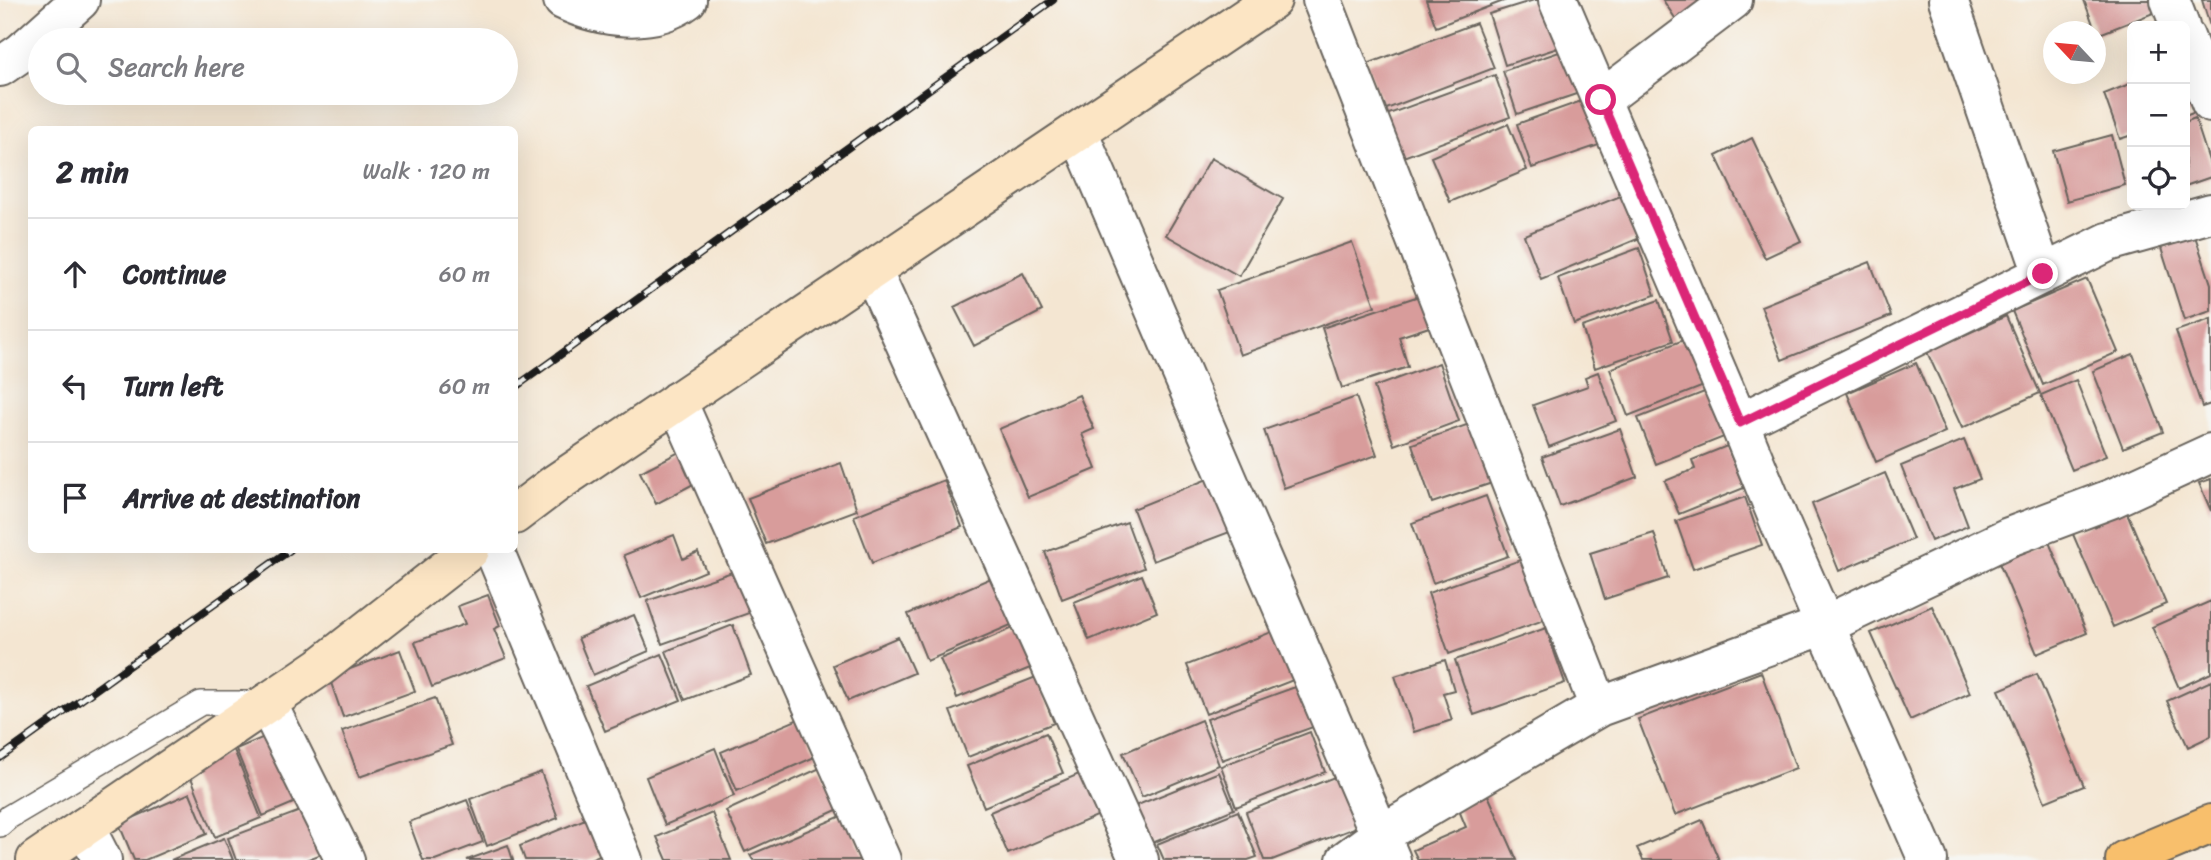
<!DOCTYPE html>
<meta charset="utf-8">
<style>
:root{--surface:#fff;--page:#f2f2f3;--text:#2b2b33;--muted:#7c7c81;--line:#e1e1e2}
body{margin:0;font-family:Sriracha,sans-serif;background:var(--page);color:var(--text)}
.controls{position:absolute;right:21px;top:21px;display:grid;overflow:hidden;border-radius:10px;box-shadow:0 7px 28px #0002}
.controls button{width:63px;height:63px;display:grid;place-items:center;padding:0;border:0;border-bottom:2px solid var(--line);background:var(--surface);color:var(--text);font:35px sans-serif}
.compass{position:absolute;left:2043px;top:21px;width:63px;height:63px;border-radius:50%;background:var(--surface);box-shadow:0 7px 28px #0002;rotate:296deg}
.stop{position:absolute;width:21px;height:21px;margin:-16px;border:5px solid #db2777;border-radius:50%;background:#fff}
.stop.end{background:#db2777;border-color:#fff;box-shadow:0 2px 7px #0008}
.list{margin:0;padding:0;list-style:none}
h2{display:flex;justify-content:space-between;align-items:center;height:91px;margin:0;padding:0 28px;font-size:30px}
h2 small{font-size:23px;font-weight:400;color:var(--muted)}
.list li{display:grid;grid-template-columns:46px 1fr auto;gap:21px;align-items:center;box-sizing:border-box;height:112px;padding:0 28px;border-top:2px solid var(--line)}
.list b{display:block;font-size:26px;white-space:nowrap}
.list em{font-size:23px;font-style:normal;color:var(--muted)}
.icon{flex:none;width:38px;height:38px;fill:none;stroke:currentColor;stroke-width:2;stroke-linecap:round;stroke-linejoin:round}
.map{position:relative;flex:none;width:2211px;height:860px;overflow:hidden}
.search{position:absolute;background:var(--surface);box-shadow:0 7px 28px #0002;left:28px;top:28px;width:490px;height:77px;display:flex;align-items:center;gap:18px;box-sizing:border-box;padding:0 24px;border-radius:38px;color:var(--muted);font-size:26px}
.panel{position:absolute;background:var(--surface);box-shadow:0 7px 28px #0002;left:28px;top:126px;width:490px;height:427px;border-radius:10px}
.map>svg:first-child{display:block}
</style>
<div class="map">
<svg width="2211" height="860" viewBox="0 0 2211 860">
<rect width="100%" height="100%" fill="#f6f6f2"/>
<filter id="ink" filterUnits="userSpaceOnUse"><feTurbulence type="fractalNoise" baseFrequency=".0143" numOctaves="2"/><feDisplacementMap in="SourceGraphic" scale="14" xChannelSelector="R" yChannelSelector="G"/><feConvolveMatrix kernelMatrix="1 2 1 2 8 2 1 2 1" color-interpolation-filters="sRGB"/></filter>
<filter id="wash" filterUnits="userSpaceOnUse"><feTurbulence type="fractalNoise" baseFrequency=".00686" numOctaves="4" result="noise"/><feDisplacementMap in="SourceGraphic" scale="28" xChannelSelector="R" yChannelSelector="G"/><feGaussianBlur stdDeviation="1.57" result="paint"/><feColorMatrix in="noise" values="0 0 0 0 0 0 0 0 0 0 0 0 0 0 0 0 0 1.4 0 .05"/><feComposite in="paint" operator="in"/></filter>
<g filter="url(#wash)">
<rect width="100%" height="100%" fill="#f4e6d2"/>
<g id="blocks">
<!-- building -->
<path fill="#d89c9b" d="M1426,0h80l-70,27z
M1534,0h13l14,47 -56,18 -16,-51z
M1663,0h51l-35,24z
M2084,0h67l5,12 -59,23z
M2202,0h9v26h-1z
M1476,23l18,45 -110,42 -17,-46z
M1568,49l14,43 -65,22 -14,-43z
M2185,66l16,44 -16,6z
M1495,75l15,42 -120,45 -15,-43z
M2132,83v52l-12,4 -16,-45z
M1587,99l15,45 -70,24 -15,-44z
M2195,118l16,49v10l-26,9v-64z
M1508,124l19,46 -77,32 -19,-45z
M2112,135l13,50 -58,16 -14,-50z
M1752,138l49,103 -36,17 -49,-102z
M1211,158l72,41 -44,77 -73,-41z
M1623,195l17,43 -99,41 -17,-44z
M2195,236l16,48v27l-27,9 -23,-72z
M1352,242l23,64 -135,49 -23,-65z
M1639,248l16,47 -81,29 -16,-46z
M1870,262l21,54 -109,44 -21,-54z
M1023,273l19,38 -68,35 -20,-39z
M2087,279l31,73 -75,33 -31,-74z
M1425,294l10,31 -36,12 9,30 -66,21 -20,-60z
M1659,300l14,41 -78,27 -13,-41z
M2006,316l34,77 -78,35 -35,-76z
M2211,319v85l-9,3 -26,-76z
M1691,337l18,47 -81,32 -18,-47z
M2133,354l30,78 -40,16 -30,-77z
M1439,363l20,58 -65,24 -20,-58z
M1916,363l29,69 -69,30 -29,-69z
M1598,372l18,49 -67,26 -16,-42 55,-19 -3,-9z
M2076,380l30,76 -34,14 -31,-75z
M1712,389l17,46 -73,29 -18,-46z
M1079,395l15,34 -12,5 14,35 -68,28 -29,-68z
M1356,397l21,58 -93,33 -20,-58z
M1478,421l20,60 -66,22 -20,-59z
M1620,429l17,48 -77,29 -18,-49z
M1964,440l16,39 -26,10 14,37 -37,15 -30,-75z
M1727,446l17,42 -65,26 -14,-33 30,-12 -3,-9z
M685,449l16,31 -45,24 -16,-32z
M841,463l16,47 -91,34 -18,-46z
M1885,473l28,66 -74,32 -27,-67z
M1215,476l20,54 -82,31 -20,-52z
M2211,479v32l-12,-28z
M944,480l18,47 -90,36 -18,-47z
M1486,496l22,60 -75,27 -21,-60z
M1745,497l17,48 -69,24 -17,-48z
M2125,508l41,96 -53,23 -41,-95z
M1127,522l17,46 -82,31 -17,-47z
M1654,533l14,45 -63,21 -15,-46z
M674,535l9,24 15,-7 8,19 -65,27 -17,-43z
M2049,542l38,91 -50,21 -38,-91z
M1534,555l21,61 -106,38 -21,-61z
M735,571l14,42 -87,31 -15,-43z
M1142,575l15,37 -68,28 -15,-38z
M991,578l20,47 -84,36 -19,-47z
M488,595l12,31 -6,3 12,29 -74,29 -17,-45 50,-18 -7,-18z
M2211,601v72l-32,15 -27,-61z
M1932,606l38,87 -60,27 -39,-87z
M634,615l15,36 -56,24 -15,-37z
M733,625l18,50 -66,25 -19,-49z
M1018,626l17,40 -78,32 -17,-39z
M1282,628l19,49 -95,37 -19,-49z
M1546,628l19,55 -91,32 -19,-55z
M898,637l16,36 -66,28 -15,-36z
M400,650l15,41 -72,26 -14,-40z
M662,654l19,46 -76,31 -19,-45z
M1445,660l9,30 -11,3 9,27 -38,12 -19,-56z
M1761,672l35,96 -121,47 -37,-96z
M2037,674l47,112 -39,16 -46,-112z
M1036,677l18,46 -86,34 -18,-46z
M2211,681v55l-23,11 -21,-46z
M1298,686l15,41 -91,33 -15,-41z
M435,698l17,47 -93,32 -17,-46z
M801,718l16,38 -80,35 -16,-39z
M1201,720l18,45 -77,32 -19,-44z
M276,732l27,67 -40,17 -27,-67z
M1310,732l15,40 -89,35 -15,-41z
M1046,733l17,40 -79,34 -17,-41z
M715,748l19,48 -69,29 -19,-48z
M234,750l27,68 -46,19 -27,-67z
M820,768l19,41 -94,43 -19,-41z
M1086,771l18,42 -96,41 -18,-42z
M541,772l17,46 -71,28 -17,-47z
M1219,772l15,37 -84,35 -15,-38z
M1347,772l20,51 -95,37h-8l-18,-48z
M190,793l17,41 -62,26h-11l-15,-36z
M1488,795l29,65h-99l-5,-10 53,-23 -8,-19z
M467,800l16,42 -48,18h-12l-14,-38z
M311,807l16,45 -21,8h-70l-8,-22z
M1238,811l19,46 -9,3h-84l-7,-16z
M602,812l14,36 -28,12h-63l-5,-14z
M712,813l19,47h-64l-10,-23z
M846,814l19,46h-112l-3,-5z
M1702,820l17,40h-76l-6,-12z
M224,838l9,22h-62z
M508,845l5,15h-46z"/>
</g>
</g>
<g filter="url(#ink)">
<use href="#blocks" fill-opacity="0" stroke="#68635c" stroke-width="2"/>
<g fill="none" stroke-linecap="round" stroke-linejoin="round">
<defs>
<path id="lane" d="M0,825l9,-8 192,-114h63"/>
<path id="street" d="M563,0c37,18 89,26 124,0
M1322,0l277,707
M1558,0l181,423
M1948,0l95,274
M2170,0l10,26
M2185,37l26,66
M0,67l22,-15 58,-52
M1601,100l132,-100
M1078,131l313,729
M872,270l267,590
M677,401l204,459
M494,550l129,310
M267,703l78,157
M85,827l17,33
M1346,860l34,-25 219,-128 226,-82 184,-88 104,-39 98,-45
M1928,860l-148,-337 -41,-100 369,-181 103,-29"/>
<path id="secondary" d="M514,515l41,-31 717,-484
M36,860l284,-193 150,-117"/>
<path id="primary" d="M2125,860l86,-36"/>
</defs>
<!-- lane casing -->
<use href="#lane" stroke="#68635c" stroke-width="26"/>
<!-- street casing -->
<use href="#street" stroke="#68635c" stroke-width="42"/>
<!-- secondary casing -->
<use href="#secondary" stroke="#68635c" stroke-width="42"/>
<!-- primary casing -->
<use href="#primary" stroke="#68635c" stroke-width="42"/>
<!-- lane -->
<use href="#lane" stroke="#fff" stroke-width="23"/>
<!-- street -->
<use href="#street" stroke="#fff" stroke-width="38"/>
<!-- secondary -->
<use href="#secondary" stroke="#fce5c4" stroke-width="38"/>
<!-- primary -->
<use href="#primary" stroke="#f8bf6c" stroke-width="38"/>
<defs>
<path id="rail" d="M514,388l539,-388
M0,758l290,-208"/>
</defs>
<!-- rail casing -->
<use href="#rail" stroke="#1c1c1c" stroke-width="8"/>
<!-- rail -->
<use href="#rail" stroke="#f6f6f2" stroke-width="5" stroke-dasharray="16" stroke-linecap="butt"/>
</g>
</g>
<g fill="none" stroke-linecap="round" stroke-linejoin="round" filter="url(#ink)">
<!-- route -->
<path stroke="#db2777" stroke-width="9" d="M1601,100l139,323 303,-149"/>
</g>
</svg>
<div class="controls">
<button>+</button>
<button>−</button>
<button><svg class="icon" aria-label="locate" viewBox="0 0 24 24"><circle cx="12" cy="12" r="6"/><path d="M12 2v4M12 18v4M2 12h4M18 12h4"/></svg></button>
</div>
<svg class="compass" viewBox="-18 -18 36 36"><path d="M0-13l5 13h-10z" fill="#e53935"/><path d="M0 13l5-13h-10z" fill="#7c7c81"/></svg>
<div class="stop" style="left:1601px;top:100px"></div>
<div class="stop end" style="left:2043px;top:274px"></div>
<div class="search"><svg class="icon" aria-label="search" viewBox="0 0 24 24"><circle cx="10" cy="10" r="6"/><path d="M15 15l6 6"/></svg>Search here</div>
<section class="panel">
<h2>2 min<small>Walk · 120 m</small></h2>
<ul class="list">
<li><svg class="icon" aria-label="ahead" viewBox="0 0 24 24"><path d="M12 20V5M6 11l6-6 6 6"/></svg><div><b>Continue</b></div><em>60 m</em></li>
<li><svg class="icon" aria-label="left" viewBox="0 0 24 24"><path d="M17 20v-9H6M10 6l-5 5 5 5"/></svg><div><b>Turn left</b></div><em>60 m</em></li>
<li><svg class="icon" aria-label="arrive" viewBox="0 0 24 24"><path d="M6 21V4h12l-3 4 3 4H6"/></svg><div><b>Arrive at destination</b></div></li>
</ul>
</section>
</div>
